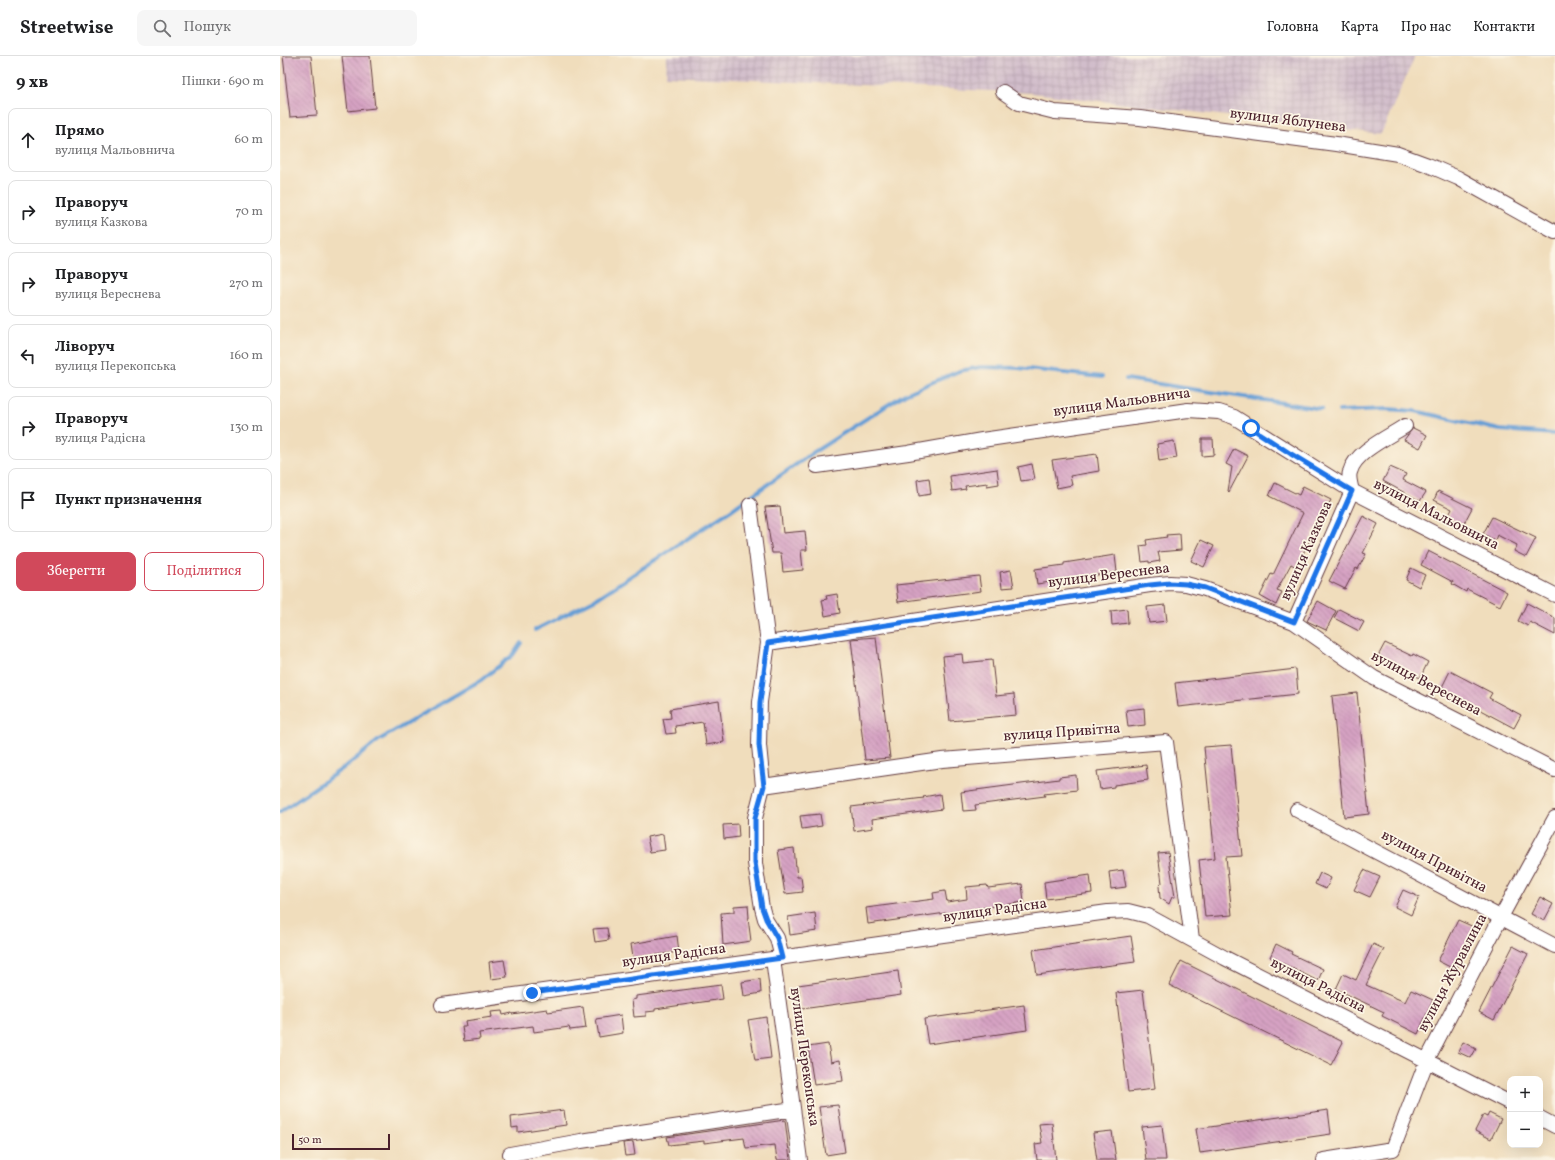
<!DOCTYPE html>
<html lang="uk">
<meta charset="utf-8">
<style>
:root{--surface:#fff;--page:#f6f6f6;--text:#202124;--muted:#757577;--line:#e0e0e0;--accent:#d1495b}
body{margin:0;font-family:Vollkorn,serif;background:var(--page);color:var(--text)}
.controls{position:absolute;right:12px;bottom:12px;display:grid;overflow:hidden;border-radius:8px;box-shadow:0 4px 16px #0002}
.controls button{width:36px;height:36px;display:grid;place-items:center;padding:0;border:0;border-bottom:1px solid var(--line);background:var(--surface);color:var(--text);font:20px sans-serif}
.scale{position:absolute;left:12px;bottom:10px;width:98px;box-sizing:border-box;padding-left:4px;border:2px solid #4a1f2b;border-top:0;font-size:11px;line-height:14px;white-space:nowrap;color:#4a1f2b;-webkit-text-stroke:3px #fcf5e5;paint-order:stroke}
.stop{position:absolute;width:12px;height:12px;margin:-9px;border:3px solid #1a73e8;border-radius:50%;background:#fff}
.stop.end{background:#1a73e8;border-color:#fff;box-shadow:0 1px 4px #0008}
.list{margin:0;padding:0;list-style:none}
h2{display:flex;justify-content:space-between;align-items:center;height:52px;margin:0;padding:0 16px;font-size:17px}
h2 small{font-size:13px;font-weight:400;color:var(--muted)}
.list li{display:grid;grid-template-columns:26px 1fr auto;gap:12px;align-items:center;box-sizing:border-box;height:64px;margin:0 8px 8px;padding:0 8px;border:1px solid var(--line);border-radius:8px}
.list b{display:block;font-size:15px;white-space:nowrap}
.list p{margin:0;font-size:13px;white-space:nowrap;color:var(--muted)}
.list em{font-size:13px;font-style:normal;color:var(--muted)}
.actions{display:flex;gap:8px;padding:12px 16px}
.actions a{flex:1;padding:9px 0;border:1px solid var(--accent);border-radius:8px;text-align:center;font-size:14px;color:var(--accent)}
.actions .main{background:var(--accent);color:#fff}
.icon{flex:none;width:22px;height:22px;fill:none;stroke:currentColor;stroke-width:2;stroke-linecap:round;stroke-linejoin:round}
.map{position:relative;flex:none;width:1275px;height:1104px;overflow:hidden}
header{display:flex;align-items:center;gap:24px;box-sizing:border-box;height:56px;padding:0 20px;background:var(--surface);border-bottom:1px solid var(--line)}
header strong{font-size:19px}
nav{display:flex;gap:22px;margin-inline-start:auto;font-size:14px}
.search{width:280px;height:36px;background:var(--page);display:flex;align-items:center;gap:10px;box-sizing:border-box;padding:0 14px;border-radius:8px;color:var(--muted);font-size:15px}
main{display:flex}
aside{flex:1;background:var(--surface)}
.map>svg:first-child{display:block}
</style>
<header>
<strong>Streetwise</strong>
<div class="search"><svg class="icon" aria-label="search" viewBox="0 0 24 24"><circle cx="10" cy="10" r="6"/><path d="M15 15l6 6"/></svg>Пошук</div>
<nav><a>Головна</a><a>Карта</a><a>Про нас</a><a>Контакти</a></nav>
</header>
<main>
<aside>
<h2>9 хв<small>Пішки · 690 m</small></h2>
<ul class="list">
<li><svg class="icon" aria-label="ahead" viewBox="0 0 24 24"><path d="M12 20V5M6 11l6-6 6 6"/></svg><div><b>Прямо</b><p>вулиця Мальовнича</p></div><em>60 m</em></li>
<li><svg class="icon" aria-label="right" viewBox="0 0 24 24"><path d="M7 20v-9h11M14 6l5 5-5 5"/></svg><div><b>Праворуч</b><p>вулиця Казкова</p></div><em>70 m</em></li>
<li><svg class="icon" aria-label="right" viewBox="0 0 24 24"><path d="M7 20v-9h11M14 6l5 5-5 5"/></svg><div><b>Праворуч</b><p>вулиця Вереснева</p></div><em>270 m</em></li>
<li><svg class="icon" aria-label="left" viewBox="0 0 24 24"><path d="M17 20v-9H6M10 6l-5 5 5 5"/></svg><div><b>Ліворуч</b><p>вулиця Перекопська</p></div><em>160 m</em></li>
<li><svg class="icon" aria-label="right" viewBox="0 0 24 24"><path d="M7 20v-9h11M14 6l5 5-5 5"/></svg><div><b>Праворуч</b><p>вулиця Радісна</p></div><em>130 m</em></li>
<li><svg class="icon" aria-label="arrive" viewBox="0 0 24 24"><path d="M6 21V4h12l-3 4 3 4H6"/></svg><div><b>Пункт призначення</b></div></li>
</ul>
<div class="actions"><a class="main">Зберегти</a><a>Поділитися</a></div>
</aside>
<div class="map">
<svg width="1275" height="1104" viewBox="0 0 1275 1104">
<defs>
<pattern id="industrial-grid" width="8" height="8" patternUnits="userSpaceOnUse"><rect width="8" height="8" fill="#d1bdcb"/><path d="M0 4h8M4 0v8" fill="none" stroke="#b5a2ae"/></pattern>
<pattern id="building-back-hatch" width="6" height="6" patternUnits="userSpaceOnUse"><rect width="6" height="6" fill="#d6a2c3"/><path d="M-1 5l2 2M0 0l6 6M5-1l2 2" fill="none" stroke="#b0839f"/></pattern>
</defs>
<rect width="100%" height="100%" fill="#fcf5e5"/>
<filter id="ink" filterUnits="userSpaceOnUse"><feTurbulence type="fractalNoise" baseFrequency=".025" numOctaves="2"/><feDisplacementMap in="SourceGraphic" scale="8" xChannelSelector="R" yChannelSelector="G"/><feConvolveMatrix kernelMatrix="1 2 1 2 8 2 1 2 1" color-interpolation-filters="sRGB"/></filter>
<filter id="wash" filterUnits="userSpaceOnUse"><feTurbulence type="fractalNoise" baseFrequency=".012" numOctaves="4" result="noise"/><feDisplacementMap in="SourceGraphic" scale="16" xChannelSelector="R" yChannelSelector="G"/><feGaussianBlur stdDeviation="0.9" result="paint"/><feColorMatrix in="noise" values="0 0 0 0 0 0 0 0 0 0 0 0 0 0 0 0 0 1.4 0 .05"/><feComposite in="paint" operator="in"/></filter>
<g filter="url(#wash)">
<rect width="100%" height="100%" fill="#f0ddbc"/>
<!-- industrial -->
<path fill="url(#industrial-grid)" d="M387,0h748l-34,78 -349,-41 -366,-17z"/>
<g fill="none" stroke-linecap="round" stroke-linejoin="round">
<!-- stream -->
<path stroke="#679fd5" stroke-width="4" d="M846,323l196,30
M1059,355l48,-2 28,2 85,19 55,4
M255,574l61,-31 135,-89 83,-58 91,-58 54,-23 22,-4 37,1 84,9
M0,756l69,-48 30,-24 102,-60 32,-25 8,-12"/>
</g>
<g id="blocks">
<!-- building -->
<path fill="url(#building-back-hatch)" d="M3,0h28l6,59 -27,2z
M62,0h28l5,52 -27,3z
M1133,372l14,7 -7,13 -16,-8z
M922,383h11l1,16 -12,1z
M894,385l3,17 -18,3 -2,-17z
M954,393l14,7 -19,36 -1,-1 4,-24 -6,-3z
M817,398l2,17 -29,5 2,9 -15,3 -5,-28z
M752,408l3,15 -14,2 -3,-14z
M1110,411l16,7 -3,6 23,12 -6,9 -37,-20z
M717,413l2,15 -12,2v-3l-22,3 1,3 -14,2 -2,-15z
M649,422l2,16 -12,2 -2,-16z
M995,427l24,12 4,-9 28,14 -35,67 -5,-3 -14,26 5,2 -6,13 -16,-9 11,-22 2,1 30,-62 -34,-17z
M1158,435l34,17 -9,17 -15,-8 4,-8 -18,-9z
M500,450l3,27 22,-2 2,19h-6l2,20 -20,2 -2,-19h-9l-7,-46z
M1083,460l15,8 -15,29 3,1 -8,15 -2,-1 -11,21 -16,-8z
M1212,461l44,21 -10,19 -12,-6 3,-6 -20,-10 -2,5 -12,-6z
M900,478l1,16 -23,2 2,9 -11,2v-2l-7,1 -2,-16 7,-1 -1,-5 21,-3 -1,-2z
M921,484l13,6 -10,21 -13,-6z
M1148,495l79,41 -7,14 -33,-17 -1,3 -14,-8 1,-2 -32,-17z
M835,499l2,17 -80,12 -2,-15 29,-4v-2z
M1131,512l14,7 -6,12 -13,-7z
M731,514l3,17 -12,1 -2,-16z
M699,520l2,15 -83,11 -2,-17z
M557,538l3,19 -15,3 -3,-16 5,-1 -1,-3z
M1038,545l18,10 -10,19 -19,-9z
M1247,547l28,15v17l-25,-13 -2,4 -10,-5z
M885,549l2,16 -18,2 -2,-16z
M847,553l1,14 -16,2 -1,-14z
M1059,553l25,13 -5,9 -25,-13z
M596,581l14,121 -25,2 -14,-121z
M1105,587l27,13 1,-2 15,8 -8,16 -42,-22z
M682,598l1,9 29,-3 4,36 18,-2 2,21 -66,6 -7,-65z
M1016,613l2,25 -120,13 -3,-24z
M1170,615l42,22 -3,5 32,17 -7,13 -73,-39z
M1077,637l12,121 -25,3 -12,-121z
M439,645l5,41 -18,3 -3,-23 -28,4 1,7 -10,1 -3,-15 8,-1 -1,-9z
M864,652l1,17 -17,2 -2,-17z
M951,689l11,111 -16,1 6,58 -27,2 -6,-57 16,-2 -11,-111z
M866,709l2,15 -34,5v2l-14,2 -3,-18z
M796,719l1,15 -33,4 1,2 -70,9 1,5 -13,1 -2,-19 98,-13v-2z
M660,738l2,15 -70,10 1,9 -19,3 -3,-24 73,-9 -1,-1z
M540,758l2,12 -20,3 -2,-13z
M458,768l1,13 -15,2 -1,-14z
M383,778l2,16 -15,2 -3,-15z
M514,792l3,29h4l2,15 -18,2 -7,-44z
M888,796l7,45h-3l-3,7 -9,-6 -1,-12 3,-3 -4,-30z
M843,814l3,17 -15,2 -2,-17z
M1084,814l16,7 -10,20 -16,-7z
M1040,817l11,5 -5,11 -11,-5z
M810,819l2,18 -46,6 -2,-17z
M742,828l2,18 -156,22 -2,-16 68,-9 -1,-6 12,-2 2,11 20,-3 -1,-12 21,-2 1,3z
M1123,834l16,7 -8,18 -16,-8z
M1260,841l13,7 -9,17 -13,-7z
M468,849l1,13h-1l3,23 -28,4 -2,-32 13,-1v-6z
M535,857l2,18 -27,4 -2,-18z
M1178,864l18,8 -20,42 -18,-9z
M327,872l2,12 -14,2 -2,-13z
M397,880l2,16 -46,6 -2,-14z
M851,880l4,26 -98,13 -4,-25z
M996,888l16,8 -1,2 32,15 -5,12 -48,-24z
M1093,888l11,5 -18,36 39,17 6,-12 22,10 -15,34 -36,-18 2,-4 -48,-23 7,-15 13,6z
M1233,890l15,8 -34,66 -15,-8z
M224,904l3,17 -16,2 -2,-17z
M901,905l162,81 -12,23 -162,-80z
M618,915l3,24 -99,14 -4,-24z
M480,923l1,14 -17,3 -2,-14z
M441,929l2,14 -68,10v2l-9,1v4l-12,1 -2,-17 4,-1v-3z
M863,934l12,99 -27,3 -12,-99z
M744,949l3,25 -99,14 -4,-25z
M303,951l3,21 -16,2 -1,-3 -35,5 -1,-6 -54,7 1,6 -16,2 -2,-15h4l-1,-5 27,-4 -1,-5 11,-1 1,4 9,-2v1l35,-5 1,3z
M341,959l2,18 -24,4 -3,-18z
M486,961l5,41 -16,2 -7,-40z
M1183,986l13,7 -5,9 -13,-6z
M548,988l3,18 9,-2 3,21 -29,4 -6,-38z
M558,1049l7,47 -19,3 -7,-48z
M284,1054l2,15 -48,7v-5l-6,1 -1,-11z
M1048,1054l3,24 -131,19 -4,-24z
M1209,1057l12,6 -10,20 -16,-8 8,-16 4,2z
M505,1064l5,40h-13l-2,-15 -29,3 -2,-10 -40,5v-2l-35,4 -2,-8z
M772,1067l4,37h-19l-2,-16 7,-1 -3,-19z
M882,1069l4,35h-20l-4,-33z
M832,1075l4,29h-19l-4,-27z
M353,1086l2,13 -10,1 -2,-13z"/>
</g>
</g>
<g filter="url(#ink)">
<use href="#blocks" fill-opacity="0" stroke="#633c41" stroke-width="1"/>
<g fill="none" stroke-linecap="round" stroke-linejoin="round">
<defs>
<path id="street" d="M723,36l16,11 36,9 85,6 196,26 62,10 30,11 30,13 97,54
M537,410l91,-13 74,-13 206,-30 31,2 15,5 118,74 203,104
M470,449l18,138 -8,59 -1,43 4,41 -8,32v45l7,45 3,11 12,19 5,20
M1014,566l58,-131c-1,-5 -4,-13 -2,-19 5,-20 38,-35 55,-46
M488,587l382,-58 20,-2 16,1 19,5 89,33 80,56 181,92
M483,730l179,-26 224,-18 26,197
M1017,754l258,136
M493,903l27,201
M162,949l666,-93 20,-1 20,5 77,42 285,145
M1260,1062l15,8
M230,1098l71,-13 212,-32
M1044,1104l69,-11 34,-89 74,-143 54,-99"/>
</defs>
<!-- street casing -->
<use href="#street" stroke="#633c41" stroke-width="16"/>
<!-- street -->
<use href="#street" stroke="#fff" stroke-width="14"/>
</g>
</g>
<g fill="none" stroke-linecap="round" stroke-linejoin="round" filter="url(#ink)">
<!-- route -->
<path stroke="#1a73e8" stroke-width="5" d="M252,937l250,-35 -5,-20 -11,-19 -4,-11 -7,-45v-45l9,-32 -5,-41 1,-43 8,-59 382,-58 20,-2 16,1 19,4 89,34 58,-131 -61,-37 -40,-26"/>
</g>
<g text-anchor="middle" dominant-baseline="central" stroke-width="3.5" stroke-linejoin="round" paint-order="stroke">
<!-- street labels -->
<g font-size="15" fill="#4a1f2b" stroke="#fcf5e5">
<text transform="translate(1008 65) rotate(7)">вулиця Яблунева</text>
<text transform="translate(842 347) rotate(-8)">вулиця Мальовнича</text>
<text transform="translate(1156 459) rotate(27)">вулиця Мальовнича</text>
<text transform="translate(1027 495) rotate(-66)">вулиця Казкова</text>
<text transform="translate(829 520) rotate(-7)">вулиця Вереснева</text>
<text transform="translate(1146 628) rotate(28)">вулиця Вереснева</text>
<text transform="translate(782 677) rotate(-4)">вулиця Привітна</text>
<text transform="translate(1154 806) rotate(28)">вулиця Привітна</text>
<text transform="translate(715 855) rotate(-8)">вулиця Радісна</text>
<text transform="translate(394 900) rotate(-8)">вулиця Радісна</text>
<text transform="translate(1173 917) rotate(-62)">вулиця Журавлина</text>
<text transform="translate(1038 930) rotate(27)">вулиця Радісна</text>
<text transform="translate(524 1001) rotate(82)">вулиця Перекопська</text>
</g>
</g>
</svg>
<div class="controls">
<button>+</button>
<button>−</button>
</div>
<div class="scale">50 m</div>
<div class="stop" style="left:971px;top:372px"></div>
<div class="stop end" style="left:252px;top:937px"></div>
</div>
</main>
